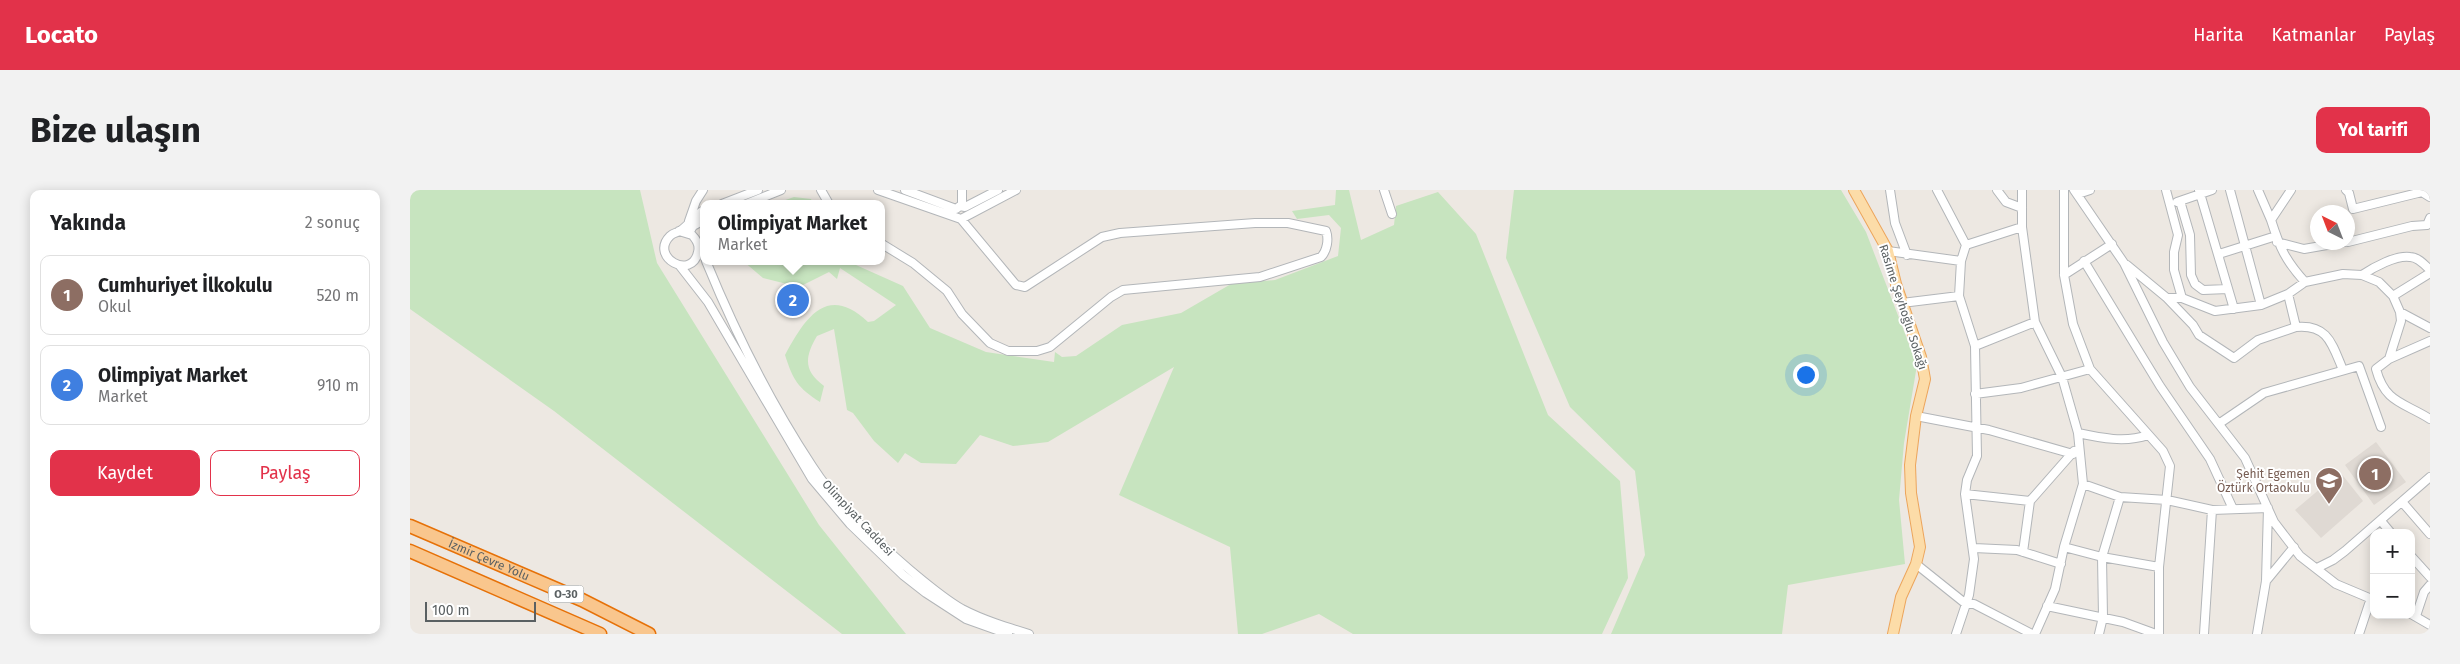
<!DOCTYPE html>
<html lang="tr">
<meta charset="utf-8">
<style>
:root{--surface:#fff;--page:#f2f2f2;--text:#202124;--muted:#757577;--line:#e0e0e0;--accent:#e2324a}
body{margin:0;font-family:"Fira Sans",sans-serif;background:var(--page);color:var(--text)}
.controls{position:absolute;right:15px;bottom:15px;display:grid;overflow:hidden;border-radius:10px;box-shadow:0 2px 12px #0003}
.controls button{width:45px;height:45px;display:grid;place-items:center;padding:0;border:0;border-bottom:1px solid var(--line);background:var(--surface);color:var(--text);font:25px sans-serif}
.compass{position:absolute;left:1900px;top:15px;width:45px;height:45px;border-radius:50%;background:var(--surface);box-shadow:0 2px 12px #0003;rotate:318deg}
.scale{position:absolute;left:15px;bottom:12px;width:111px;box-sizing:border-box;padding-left:5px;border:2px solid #5a6062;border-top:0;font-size:14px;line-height:18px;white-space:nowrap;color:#5a6062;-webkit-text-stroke:4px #fff;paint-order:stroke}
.you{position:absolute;left:1395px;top:184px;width:18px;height:18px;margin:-12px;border:4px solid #fff;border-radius:50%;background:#1a73e8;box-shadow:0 0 0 8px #1a73e833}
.badge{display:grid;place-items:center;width:32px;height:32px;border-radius:50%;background:var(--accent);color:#fff;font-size:16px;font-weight:700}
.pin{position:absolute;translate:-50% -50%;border:2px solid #fff;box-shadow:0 1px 5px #0006}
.popup{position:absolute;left:290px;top:10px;width:185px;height:65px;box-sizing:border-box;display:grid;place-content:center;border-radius:10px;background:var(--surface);filter:drop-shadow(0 1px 4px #0005);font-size:16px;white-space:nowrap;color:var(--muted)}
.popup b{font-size:19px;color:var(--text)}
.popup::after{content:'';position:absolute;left:50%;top:100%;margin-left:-10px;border:10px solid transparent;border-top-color:var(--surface)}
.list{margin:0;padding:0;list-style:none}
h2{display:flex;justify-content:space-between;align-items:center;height:65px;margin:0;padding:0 20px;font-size:21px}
h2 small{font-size:16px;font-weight:400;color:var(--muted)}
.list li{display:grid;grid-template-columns:32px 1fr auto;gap:15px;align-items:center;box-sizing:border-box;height:80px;margin:0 10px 10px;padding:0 10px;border:1px solid var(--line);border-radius:10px}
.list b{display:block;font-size:19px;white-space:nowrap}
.list p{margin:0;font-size:16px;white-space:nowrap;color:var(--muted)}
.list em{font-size:16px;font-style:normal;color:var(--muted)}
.actions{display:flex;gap:10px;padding:15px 20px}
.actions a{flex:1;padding:11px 0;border:1px solid var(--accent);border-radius:10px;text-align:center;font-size:18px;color:var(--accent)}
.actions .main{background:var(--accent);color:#fff}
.map{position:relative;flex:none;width:2020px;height:444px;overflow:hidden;border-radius:10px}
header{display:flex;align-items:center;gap:30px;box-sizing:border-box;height:70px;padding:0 25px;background:var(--accent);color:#fff}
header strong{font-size:24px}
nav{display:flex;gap:28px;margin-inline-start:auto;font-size:18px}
.intro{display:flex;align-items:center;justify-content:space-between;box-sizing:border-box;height:120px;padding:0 30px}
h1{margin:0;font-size:35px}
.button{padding:12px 22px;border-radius:10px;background:var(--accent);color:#fff;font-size:18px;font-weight:700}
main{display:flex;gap:30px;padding:0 30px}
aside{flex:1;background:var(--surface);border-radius:10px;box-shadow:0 2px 12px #0003}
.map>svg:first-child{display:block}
</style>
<header>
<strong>Locato</strong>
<nav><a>Harita</a><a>Katmanlar</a><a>Paylaş</a></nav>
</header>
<div class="intro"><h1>Bize ulaşın</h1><a class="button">Yol tarifi</a></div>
<main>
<aside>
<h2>Yakında<small>2 sonuç</small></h2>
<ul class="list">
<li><span class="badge" style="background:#8d6e63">1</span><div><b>Cumhuriyet İlkokulu</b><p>Okul</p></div><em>520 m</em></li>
<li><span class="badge" style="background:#3f7fe0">2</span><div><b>Olimpiyat Market</b><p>Market</p></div><em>910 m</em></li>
</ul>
<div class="actions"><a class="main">Kaydet</a><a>Paylaş</a></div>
</aside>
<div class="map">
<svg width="2020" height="444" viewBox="0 0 2020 444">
<rect width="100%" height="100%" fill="#ede8e2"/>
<!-- education -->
<path fill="#dfd9d3" d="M1966,252l30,40 -32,23 -29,-40z
M1930,282l23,29 -42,37 -26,-28z"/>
<!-- green -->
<path fill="#c7e4bf" d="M0,0h230l17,73 162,262 87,109h-64l-288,-223 -144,-102z
M926,0h13l12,50 33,-15 2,-19 42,-14 38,42 72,181 72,66 8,97 -26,56h-249l-34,-20 -57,20h-24l-8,-87 -111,-52 55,-128 -126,75 -35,4 -33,-11 -24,29 -35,-1 -16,-10 -7,10 -24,-22 -21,-28 -6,-3 -13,-81 -17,7c-13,22 -13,35 7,50l-4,16c-22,-14 -27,-22 -35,-47 20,-37 42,-72 83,-33l6,-1 22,-16 -56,-37 -3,11 -8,-7 -30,15 -36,-9 -20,-17h104l56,25 27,42 56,24 68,10 1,-10 7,5 14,-1 46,-31 59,-12 50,-29 44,-4 63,-24 3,-28 -12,-13 -32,4 -5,-8 43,-6z
M1104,0h327l25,42 51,133 -13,78 -5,57 6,64 -117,21 -6,49h-171l34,-79 -10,-84 -65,-64 -64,-149z
M384,7l17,2 2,5h-39z"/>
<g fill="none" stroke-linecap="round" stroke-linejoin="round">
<defs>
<path id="minor" d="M411,0l8,14
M468,0l83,29 55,-29
M495,0l51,19 4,-3 5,1 33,-17
M974,0l8,24
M1480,0l5,33 12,32
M1527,0l29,55 -5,16 -2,35 16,50 2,110 -10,24 -2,14 9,65 -5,36 -13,39
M1587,0l9,12 16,6
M1612,0v37l13,95 27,55 16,56 5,51 -19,63 -9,42 -20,45
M1654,0v85l9,49 17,45 73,82 7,15 -11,101v67
M1664,0l50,73 39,79 27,45 55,71 29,64 26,34 36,28 38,16
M1756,0l12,45 -4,17v18l8,28
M1789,0l35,119
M1820,0l31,115
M1848,0l13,30
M1881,0l-20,30c9,28 14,40 34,62
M1936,0l3,3 4,16 69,-17 8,5
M1668,4l12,-4
M1770,11l10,34 1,40 4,9 8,6 25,-1
M1767,12l35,-12
M312,14l36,-14
M336,14l35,-14
M552,16v-16
M279,31l7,-20 7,-11
M269,41l13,4c5,5 8,10 6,17 -6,29 -49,5 -28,-16 3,-3 6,-3 10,-5 9,-6 15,-16 24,-21
M279,43l4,-7 11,-6
M1867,52l27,7 40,-7
M1938,52l64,-16 15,-1 3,-7
M472,54l31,19 34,28 15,23 28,29 18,8h29l13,-4 61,-50 12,-7 137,-13 61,-20c6,-6 8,-18 5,-26l-38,-8h-33l-135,10 -18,4 -77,50 -9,-2 -55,-66
M1556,55l56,-18
M1478,61l73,10
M1809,64l57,-18
M296,71c29,71 64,141 106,205 25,39 63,74 98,104 17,14 33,28 52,39 21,11 44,18 67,25
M1674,71l76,125 50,73 23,50
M1717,75l40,33h15l33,13 46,-6 27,-11 17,-12 38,-8 19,1 17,7 14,14 7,16 30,16
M270,76l28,36 104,177 38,45 53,51 23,18 40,26 42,15
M1654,85l48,-31
M1952,85c12,-8 34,-20 48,-18 8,0 15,8 20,13
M1878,104l8,33c32,-3 36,17 47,43
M1983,106l37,-23
M1757,108l26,27 6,10 35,23 24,-18 38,-13
M1492,113l57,-7
M1990,122l1,9 -12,38 -13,10c9,34 27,33 54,50
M1565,156l60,-24
M1979,169l41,-18
M1565,204l46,-6 69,-19
M1506,226l73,14 84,24
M1810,233l44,-30 95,-27 22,61
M1668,243c23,5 47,10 70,2
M1673,294l37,13 47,3 45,10 56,-2 -2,73 -9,53
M1555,304l65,7
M1993,313l27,31
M1971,331l10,12
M1654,357l38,10 57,10
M1564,358l43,2 44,14
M1613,362l7,-51 44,-50
M2001,366l19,21
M1506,374l50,40h8l58,30
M1907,378l16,-8 12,-9 85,-74
M1856,391l28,-34
M1637,416l76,16 33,12
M2001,424l19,11
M2006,426l8,-24 6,-7
M1689,444l4,-17 -1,-60 18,-60
M1794,444l8,-124
M1949,444l10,-30 5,-4"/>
<path id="major" d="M1444,0l34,61 8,33 25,73 4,22 -9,37 -6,49 1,28 9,54 -4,17 -15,33 -8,37"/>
<g id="highway">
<path id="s1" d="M0,336l172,74 67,34"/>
<path d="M0,361l190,83"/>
</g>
</defs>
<!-- minor casing -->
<use href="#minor" stroke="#b3b6b9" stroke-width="10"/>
<!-- major casing -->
<use href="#major" stroke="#eca55c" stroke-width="12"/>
<!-- highway casing -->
<use href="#highway" stroke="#e67108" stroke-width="15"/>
<!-- minor -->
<use href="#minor" stroke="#fff" stroke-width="8"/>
<!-- major -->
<use href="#major" stroke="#fcdca8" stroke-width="10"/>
<!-- highway -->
<use href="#highway" stroke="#f9c68d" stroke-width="12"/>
</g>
<!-- icons -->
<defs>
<symbol id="school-pin" viewBox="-11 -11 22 30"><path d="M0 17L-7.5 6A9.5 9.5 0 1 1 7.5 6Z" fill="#8d6e63" stroke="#fff"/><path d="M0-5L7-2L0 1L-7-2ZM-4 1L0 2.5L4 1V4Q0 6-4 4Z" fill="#fff"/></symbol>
</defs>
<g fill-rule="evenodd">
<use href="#school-pin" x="1903" y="275" width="32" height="43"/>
</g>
<g text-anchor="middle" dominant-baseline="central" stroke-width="4" stroke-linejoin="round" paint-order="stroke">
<!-- shield labels -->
<rect fill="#fff" stroke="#8c9091" stroke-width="1" x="138.5" y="395.5" width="35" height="17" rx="4"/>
<g font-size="11" font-weight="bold" fill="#5a6062">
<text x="156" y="404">O-30</text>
</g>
<!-- street labels -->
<g font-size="12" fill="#5a6062" stroke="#fff">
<text transform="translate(1493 117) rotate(72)">Rasime Şeyhoğlu Sokağı</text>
<text transform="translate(448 328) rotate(47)">Olimpiyat Caddesi</text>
<text stroke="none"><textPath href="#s1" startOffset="86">İzmir Çevre Yolu</textPath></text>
</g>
<!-- education labels -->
<g font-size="12" fill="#785e54" stroke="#fff" text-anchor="end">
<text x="1900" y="284">Şehit Egemen<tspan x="1900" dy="14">Öztürk Ortaokulu</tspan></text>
</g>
</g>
</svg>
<div class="controls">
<button>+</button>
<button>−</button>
</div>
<svg class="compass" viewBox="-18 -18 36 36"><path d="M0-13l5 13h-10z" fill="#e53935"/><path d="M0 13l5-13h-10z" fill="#757577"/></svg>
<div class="scale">100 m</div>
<div class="you"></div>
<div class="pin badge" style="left:1965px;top:284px;background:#8d6e63">1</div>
<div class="pin badge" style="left:383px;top:110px;background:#3f7fe0">2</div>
<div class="popup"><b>Olimpiyat Market</b>Market</div>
</div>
</main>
